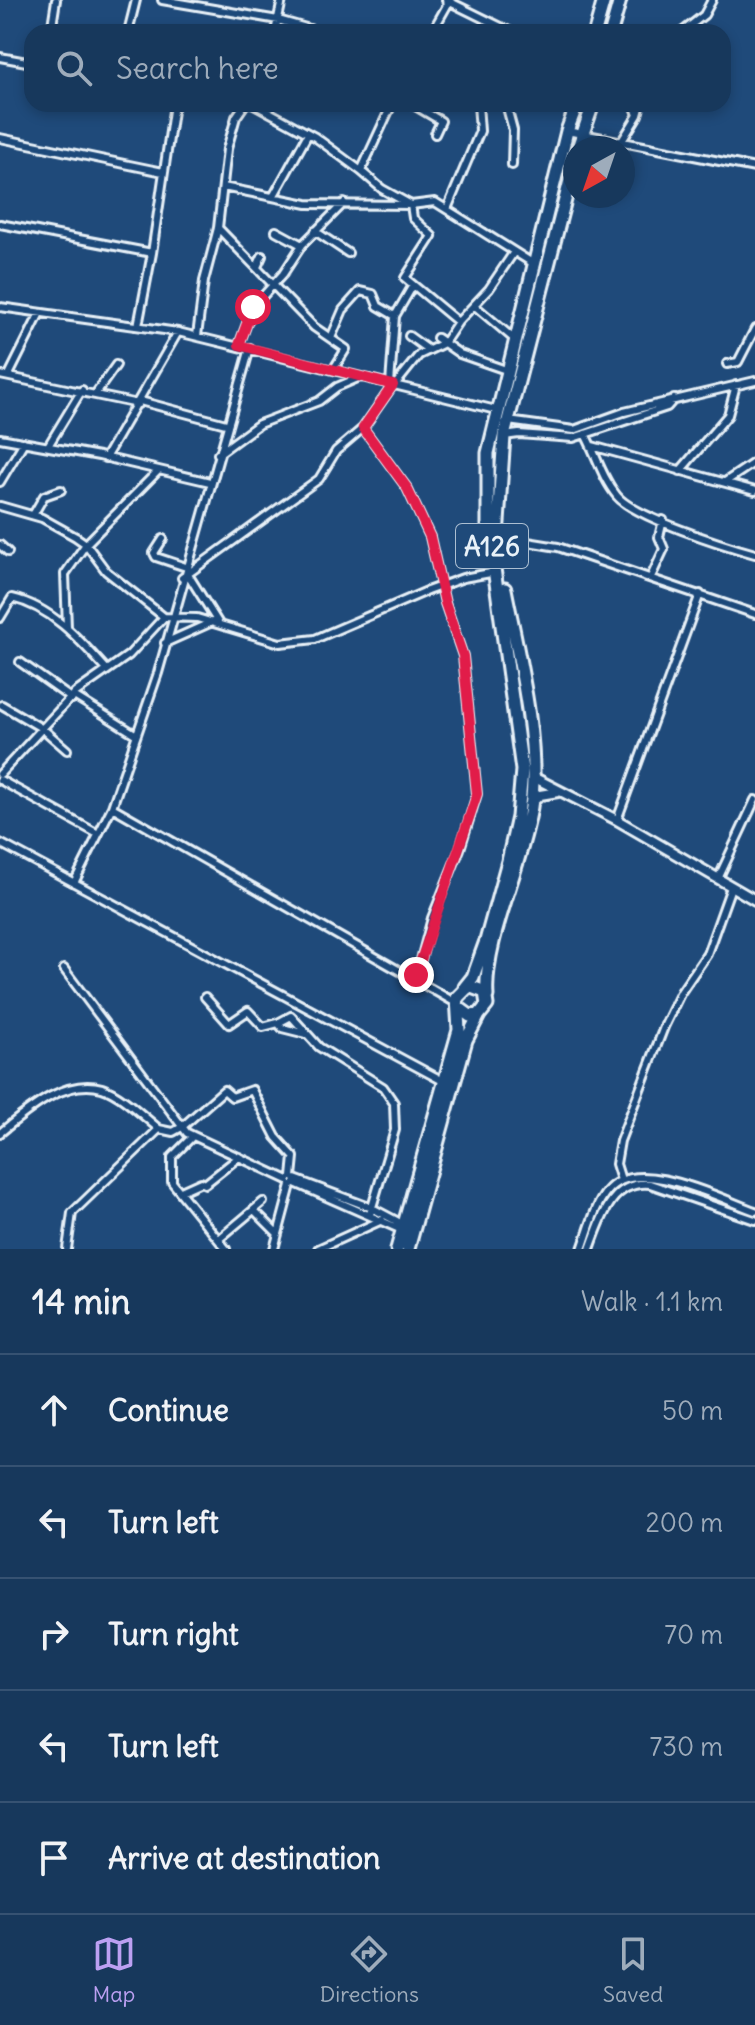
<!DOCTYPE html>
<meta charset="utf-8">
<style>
:root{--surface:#17385c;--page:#203f62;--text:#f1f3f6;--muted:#9eacbb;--line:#365272;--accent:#bca0f2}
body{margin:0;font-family:Delius,sans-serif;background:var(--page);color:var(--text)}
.compass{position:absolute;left:563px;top:136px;width:72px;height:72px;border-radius:50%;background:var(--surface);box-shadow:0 4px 12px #0003;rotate:220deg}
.stop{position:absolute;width:24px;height:24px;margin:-18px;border:6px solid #e11d48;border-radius:50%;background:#fff}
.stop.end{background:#e11d48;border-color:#fff;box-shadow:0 2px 8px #0008}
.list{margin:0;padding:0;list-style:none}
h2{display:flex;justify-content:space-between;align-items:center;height:104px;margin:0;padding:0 32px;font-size:34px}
h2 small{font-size:26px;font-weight:400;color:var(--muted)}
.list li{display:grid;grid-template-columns:52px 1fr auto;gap:24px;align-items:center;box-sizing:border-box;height:112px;padding:0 32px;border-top:2px solid var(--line)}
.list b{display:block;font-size:30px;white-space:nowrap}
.list em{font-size:26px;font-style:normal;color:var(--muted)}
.icon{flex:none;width:44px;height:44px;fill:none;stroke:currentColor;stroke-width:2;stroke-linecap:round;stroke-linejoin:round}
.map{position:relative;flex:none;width:755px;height:1249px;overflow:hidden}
.search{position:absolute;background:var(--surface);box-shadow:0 4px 12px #0003;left:24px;right:24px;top:24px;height:88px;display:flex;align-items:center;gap:20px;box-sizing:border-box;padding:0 28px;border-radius:24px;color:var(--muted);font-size:30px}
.sheet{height:664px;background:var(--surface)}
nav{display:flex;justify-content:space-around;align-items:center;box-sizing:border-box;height:112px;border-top:2px solid var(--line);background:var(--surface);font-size:22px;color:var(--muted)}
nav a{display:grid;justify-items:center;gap:4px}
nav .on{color:var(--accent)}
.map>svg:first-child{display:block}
</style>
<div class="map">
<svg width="755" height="1249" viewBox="0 0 755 1249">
<rect width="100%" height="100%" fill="#1f4a7a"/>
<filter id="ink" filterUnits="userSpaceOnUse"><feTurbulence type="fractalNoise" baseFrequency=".0125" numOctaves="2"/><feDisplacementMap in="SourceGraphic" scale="16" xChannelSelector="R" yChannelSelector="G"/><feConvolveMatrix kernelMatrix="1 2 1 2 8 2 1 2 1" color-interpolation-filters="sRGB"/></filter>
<g filter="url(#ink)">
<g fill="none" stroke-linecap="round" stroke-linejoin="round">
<defs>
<path id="street" d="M162,0l116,20 42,12
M446,0l65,32
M51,32l5,-32
M128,32l8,-32
M275,32l7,-32
M432,32l18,-32
M682,32l22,-17 8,-15
M0,57l32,6
M254,104l61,33 46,34
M392,104l-31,67 21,18 29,16 24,-3 99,62
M412,104l29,17 -6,13
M506,104l7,26 -1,35
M634,104l4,11 3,-11
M567,131l188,37
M0,138l163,34
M622,141l16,-26
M223,187l84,17 104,1 2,13 19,18 -27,42 53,44
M273,197l35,-63
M447,209l33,-78 -2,-27
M0,224l152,29 -14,73
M218,228l96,99 32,22 -13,21
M276,231l26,14
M315,231l33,22
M152,253l22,-149
M257,267l5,-11
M475,306l39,33
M0,307l178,25 318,78
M197,336l7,-55 14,-53 9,-79 9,-32 9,-13
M409,336l18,13
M331,338l12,-28 17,-19 13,3 5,12 17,10
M437,338l23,16 46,16
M239,345l14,-38 30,-33 19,-29 42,-42
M727,364l11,-2 17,-33
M0,375l138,29
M9,375l31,-62
M390,384l5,-68 17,-29
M395,385l24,-30 25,-12 14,-21 31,-33 25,-37
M96,393l20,-28
M140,401l86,23
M508,421l66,9 50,-18 131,-31
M363,428l44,60 23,49 15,66 18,53 14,138 -17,55 -28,69 -17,64
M585,434c11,20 17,44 32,62 17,21 109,50 138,58
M504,436l15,-2 54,4 94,-31 7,-8
M0,438l99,18 111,26
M48,446l34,-56
M592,446l163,45
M218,454l41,-30 60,-23 18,-14 23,-10
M105,458l73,-126
M680,471l48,-56 8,-30
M0,482l24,-40
M725,482l30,-20
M0,506l42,12 34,19 10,7 20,27 58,46 33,1 83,25 35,-4 112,-48 36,-13 33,-6
M33,515l11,-19 17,-6
M497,537l61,10 197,67
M163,539l-9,14 2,4 30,10
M0,545l8,7
M187,573l32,51
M651,577l13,-28 -5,-12 4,-17
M182,578l137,-99 17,-28 27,-23 30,-43
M0,618l12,-20c40,9 69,43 95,72
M67,627l-2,-53 21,-30 72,-73
M165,643l47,-21
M20,662l52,37
M74,696l61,38
M2,705l41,24 24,21
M0,774l75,-81 54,-38 35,-38
M0,780l98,54
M112,807l344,196
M617,820l83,-226
M0,843l445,239
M718,879l37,-79
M74,883l38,-76 46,-134 92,-325
M64,969l123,164 101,47
M205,997l24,27 19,-13 15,16 15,-4
M306,1034l-24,-6 -4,-5 13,-7 28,31 64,40 11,16 1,27 -25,84
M0,1133c26,-21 64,-56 102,-45 19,6 41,28 57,41
M192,1137l-20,20v25l54,67
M295,1179l77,29 34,18
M621,1180l-5,-16 4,-23 44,-114 17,-35 26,-38 24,-67
M295,1183l109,48
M181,1191l20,-9 4,2 34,-27
M254,1210l24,24
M219,1239l44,-37
M67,1249l5,-36 87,-84 14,3 9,-5 42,-37 8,7 20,-7 24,47 18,20 -2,20
M274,1249l17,-64
M318,1249l64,-29
M582,1249c7,-19 12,-42 25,-58 29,-36 112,7 148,20
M590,1249c11,-29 21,-69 60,-65l105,36"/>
<path id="secondary" d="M533,777l84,43 138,80
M532,803l8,-8 18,-3"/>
<path id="highway" d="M595,32l9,-32
M611,32l9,-32
M578,148l15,-44
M497,537l7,-101 71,-275
M465,987l8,-10 13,-36 22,-80 10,-44 4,-47 -34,-245v-72l79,-322 10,-27
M487,996c-4,-55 35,-130 44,-189 9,-66 -13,-152 -26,-218
M397,1249l62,-219 -2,-32 12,-12 16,6 2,13 -8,10 -9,1 -11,-8
M408,1249l58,-209 13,-25"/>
</defs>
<!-- street casing -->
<use href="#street" stroke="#e8f1f8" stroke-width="12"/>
<!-- secondary casing -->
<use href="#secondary" stroke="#e8f1f8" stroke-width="14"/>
<!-- highway casing -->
<use href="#highway" stroke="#e8f1f8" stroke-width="17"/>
<!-- street -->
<use href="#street" stroke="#1f4a7a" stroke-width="6"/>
<!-- secondary -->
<use href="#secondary" stroke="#1f4a7a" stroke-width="8"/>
<!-- highway -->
<use href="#highway" stroke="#1f4a7a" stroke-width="11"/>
</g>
</g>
<g fill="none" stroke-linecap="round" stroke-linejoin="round" filter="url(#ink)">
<!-- route -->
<path stroke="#e11d48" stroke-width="10" d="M253,307l-14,38 154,40 -30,43 44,60 23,49 15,66 18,53 14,138 -61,181"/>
</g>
<g text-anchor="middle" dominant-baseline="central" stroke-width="7" stroke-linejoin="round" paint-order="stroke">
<!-- shield labels -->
<rect fill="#1f4a7a" stroke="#acbfd2" stroke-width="2" x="456" y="524" width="72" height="44" rx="6"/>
<g font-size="26" font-weight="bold" fill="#e8f1f8">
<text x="492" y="546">A126</text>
</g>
</g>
</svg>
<svg class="compass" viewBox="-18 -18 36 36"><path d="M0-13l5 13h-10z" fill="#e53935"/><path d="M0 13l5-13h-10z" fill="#9eacbb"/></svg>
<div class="stop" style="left:253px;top:307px"></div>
<div class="stop end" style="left:416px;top:975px"></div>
<div class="search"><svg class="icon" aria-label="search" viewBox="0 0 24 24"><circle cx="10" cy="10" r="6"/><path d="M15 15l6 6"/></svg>Search here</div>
</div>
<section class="sheet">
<h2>14 min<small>Walk · 1.1 km</small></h2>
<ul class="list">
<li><svg class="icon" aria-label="ahead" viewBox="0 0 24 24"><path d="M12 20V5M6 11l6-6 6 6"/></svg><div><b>Continue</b></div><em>50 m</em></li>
<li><svg class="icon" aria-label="left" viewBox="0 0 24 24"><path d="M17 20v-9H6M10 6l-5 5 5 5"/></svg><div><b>Turn left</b></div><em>200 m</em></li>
<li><svg class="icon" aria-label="right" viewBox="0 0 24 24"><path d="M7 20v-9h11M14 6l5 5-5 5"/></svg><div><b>Turn right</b></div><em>70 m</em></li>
<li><svg class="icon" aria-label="left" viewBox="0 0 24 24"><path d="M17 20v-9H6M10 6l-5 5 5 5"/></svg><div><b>Turn left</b></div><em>730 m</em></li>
<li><svg class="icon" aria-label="arrive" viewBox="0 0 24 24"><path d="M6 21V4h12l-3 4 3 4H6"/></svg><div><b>Arrive at destination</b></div></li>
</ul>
</section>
<nav>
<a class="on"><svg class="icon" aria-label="map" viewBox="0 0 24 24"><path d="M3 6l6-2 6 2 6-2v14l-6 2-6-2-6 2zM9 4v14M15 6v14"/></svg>Map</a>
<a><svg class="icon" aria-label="directions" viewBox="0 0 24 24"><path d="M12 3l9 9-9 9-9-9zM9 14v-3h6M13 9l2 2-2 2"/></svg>Directions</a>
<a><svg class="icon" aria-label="saved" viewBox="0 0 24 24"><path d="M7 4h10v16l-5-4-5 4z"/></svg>Saved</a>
</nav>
